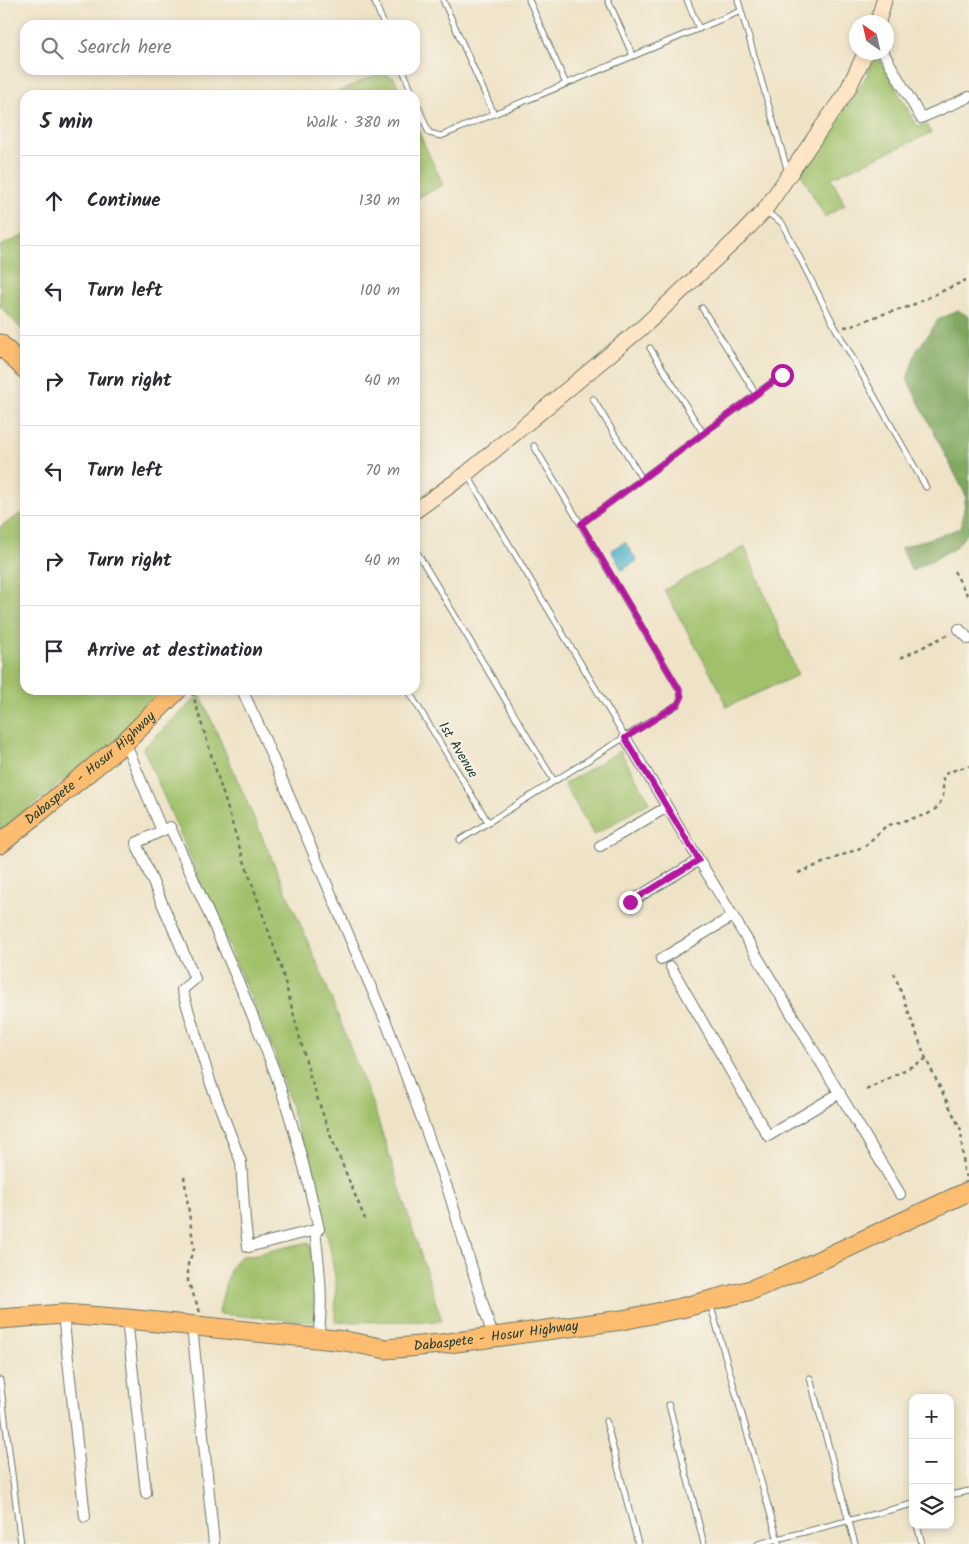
<!DOCTYPE html>
<meta charset="utf-8">
<style>
:root{--surface:#fff;--page:#f7f7f7;--text:#2b2b33;--muted:#7c7c81;--line:#e1e1e2}
body{margin:0;font-family:Kalam,sans-serif;background:var(--page);color:var(--text)}
.controls{position:absolute;right:15px;bottom:15px;display:grid;overflow:hidden;border-radius:10px;box-shadow:0 2px 8px #0003}
.controls button{width:45px;height:45px;display:grid;place-items:center;padding:0;border:0;border-bottom:1px solid var(--line);background:var(--surface);color:var(--text);font:25px sans-serif}
.compass{position:absolute;left:849px;top:15px;width:45px;height:45px;border-radius:50%;background:var(--surface);box-shadow:0 2px 8px #0003;rotate:326deg}
.stop{position:absolute;width:15px;height:15px;margin:-11px;border:4px solid #b5179e;border-radius:50%;background:#fff}
.stop.end{background:#b5179e;border-color:#fff;box-shadow:0 1px 5px #0008}
.list{margin:0;padding:0;list-style:none}
h2{display:flex;justify-content:space-between;align-items:center;height:65px;margin:0;padding:0 20px;font-size:21px}
h2 small{font-size:16px;font-weight:400;color:var(--muted)}
.list li{display:grid;grid-template-columns:32px 1fr auto;gap:15px;align-items:center;box-sizing:border-box;height:90px;padding:0 20px;border-top:1px solid var(--line)}
.list b{display:block;font-size:19px;white-space:nowrap}
.list em{font-size:16px;font-style:normal;color:var(--muted)}
.icon{flex:none;width:28px;height:28px;fill:none;stroke:currentColor;stroke-width:2;stroke-linecap:round;stroke-linejoin:round}
.map{position:relative;flex:none;width:969px;height:1544px;overflow:hidden}
.search{position:absolute;background:var(--surface);box-shadow:0 2px 8px #0003;left:20px;top:20px;width:400px;height:55px;display:flex;align-items:center;gap:12px;box-sizing:border-box;padding:0 18px;border-radius:15px;color:var(--muted);font-size:19px}
.panel{position:absolute;background:var(--surface);box-shadow:0 2px 8px #0003;left:20px;top:90px;width:400px;height:605px;border-radius:15px}
.map>svg:first-child{display:block}
</style>
<div class="map">
<svg width="969" height="1544" viewBox="0 0 969 1544">
<rect width="100%" height="100%" fill="#f7f3e8"/>
<filter id="ink" filterUnits="userSpaceOnUse"><feTurbulence type="fractalNoise" baseFrequency=".02" numOctaves="2"/><feDisplacementMap in="SourceGraphic" scale="10" xChannelSelector="R" yChannelSelector="G"/><feConvolveMatrix kernelMatrix="1 2 1 2 8 2 1 2 1" color-interpolation-filters="sRGB"/></filter>
<filter id="wash" filterUnits="userSpaceOnUse"><feTurbulence type="fractalNoise" baseFrequency=".0096" numOctaves="4" result="noise"/><feDisplacementMap in="SourceGraphic" scale="20" xChannelSelector="R" yChannelSelector="G"/><feGaussianBlur stdDeviation="1.12" result="paint"/><feColorMatrix in="noise" values="0 0 0 0 0 0 0 0 0 0 0 0 0 0 0 0 0 1.4 0 .05"/><feComposite in="paint" operator="in"/></filter>
<g filter="url(#wash)">
<rect width="100%" height="100%" fill="#efe3c7"/>
<!-- green -->
<path fill="#a0c16a" stroke="#607f4f" d="M878,56l39,70 9,-2 5,9 -100,45 14,27 -20,12 -25,-45 41,-62 12,-12 13,-21 8,-18z
M382,72l12,6 8,17h-71z
M415,124l28,61 -28,14z
M25,235v98l-25,-27v-60z
M25,511v179h140l-58,57 -107,84v-304z
M745,547l53,128 -72,32 -5,-15 -57,-102z
M200,694l121,278 54,139 67,210 -107,1 1,-39 -6,-35 -13,-53 -42,-141 -132,-306z
M620,751l30,51 -56,33 -30,-51z
M309,1242l8,37 -3,43 -95,-8c3,-14 9,-55 24,-58 4,-1 9,0 13,0v-2z"/>
<!-- forest -->
<path fill="#80a75e" stroke="#507249" d="M958,310l11,7v214l-14,17 -43,23 -11,-23 60,-20 5,-32 -59,-117 9,-27 22,-32z"/>
<!-- water -->
<path fill="#49b0c9" stroke="#34767e" d="M625,542l12,19 -15,9 -11,-20z"/>
</g>
<g filter="url(#ink)">
<g fill="none" stroke-linecap="round" stroke-linejoin="round">
<defs>
<path id="lane" d="M374,0l10,25
M443,0l51,114
M529,0l37,84
M608,0l25,56
M687,0l12,29
M738,0l50,172
M403,70l10,25
M415,99l14,34 12,3 300,-125
M765,211l17,12 53,104 91,160
M702,308l54,86
M650,348l53,85
M593,399l49,80
M468,476l157,261
M581,524l201,-149
M415,549l139,232
M408,690l80,132
M460,840l218,-136 3,-6 -1,-7 -146,-245
M710,1303l69,241
M810,1378l45,166
M0,1380l21,164
M669,1405l35,139
M606,1421l32,123
M950,1495l19,-4
M917,1525l5,19
M758,1544l155,-40"/>
<path id="street" d="M883,52l38,66 48,-21
M959,629l10,10
M242,690l17,36 129,301 61,166 44,144
M625,737l275,457
M125,742l37,89
M170,827c34,76 69,152 99,230 22,55 37,114 50,172l-71,18 -3,-26 -4,-59 -30,-78 -29,-94 13,-11 -59,-136z
M600,846l67,-39
M630,902l69,-42
M661,959l72,-43
M671,967l97,169 72,-43
M315,1230c4,36 9,71 3,107
M63,1314l22,203
M127,1319l19,174
M192,1326l22,218"/>
<path id="secondary" d="M878,22l6,-22
M415,511l51,-37 179,-149 95,-89 24,-25 83,-120 19,-39"/>
<g id="highway">
<path d="M0,344l25,25"/>
<path id="s1" d="M0,844l125,-102 52,-52"/>
<path id="s2" d="M0,1319l63,-5 64,5 218,22 41,8 55,-5 181,-24 59,-12 70,-18 48,-20 170,-79"/>
</g>
</defs>
<!-- lane casing -->
<use href="#lane" stroke="#687767" stroke-width="7"/>
<!-- street casing -->
<use href="#street" stroke="#687767" stroke-width="12"/>
<!-- secondary casing -->
<use href="#secondary" stroke="#687767" stroke-width="17"/>
<!-- highway casing -->
<use href="#highway" stroke="#687767" stroke-width="21"/>
<!-- path -->
<path stroke="#687767" stroke-width="2.5" stroke-dasharray="4 4" stroke-linecap="butt" d="M844,327l8,-1 28,-11 28,-8 58,-27
M954,571l15,27
M901,658l50,-25
M192,692l48,157 41,118 30,113 20,57 34,82
M798,873l67,-27 21,-20 42,-12 10,-7 5,-10v-20l5,-5 21,-6
M894,973l32,86 35,71 3,41 3,6
M866,1090l60,-31
M184,1176l10,73 -6,15v17l12,31"/>
<!-- lane -->
<use href="#lane" stroke="#fff" stroke-width="5"/>
<!-- street -->
<use href="#street" stroke="#fff" stroke-width="10"/>
<!-- secondary -->
<use href="#secondary" stroke="#fee5c5" stroke-width="15"/>
<!-- highway -->
<use href="#highway" stroke="#fcbd6f" stroke-width="19"/>
</g>
</g>
<g fill="none" stroke-linecap="round" stroke-linejoin="round" filter="url(#ink)">
<!-- route -->
<path stroke="#b5179e" stroke-width="6" d="M630,902l69,-42 -74,-122 53,-34 3,-6 -1,-7 -99,-167 201,-149"/>
</g>
<g text-anchor="middle" dominant-baseline="central" stroke-width="4" stroke-linejoin="round" paint-order="stroke">
<!-- street labels -->
<g font-size="14" fill="#1f3d34" stroke="#f7f3e8">
<text transform="translate(458 750) rotate(59)">1st Avenue</text>
<text stroke="none"><textPath href="#s1" startOffset="118">Dabaspete - Hosur Highway</textPath></text>
<text stroke="none"><textPath href="#s2" startOffset="499">Dabaspete - Hosur Highway</textPath></text>
</g>
</g>
</svg>
<div class="controls">
<button>+</button>
<button>−</button>
<button><svg class="icon" aria-label="layers" viewBox="0 0 24 24"><path d="M12 4l9 5-9 5-9-5zM3 14l9 5 9-5"/></svg></button>
</div>
<svg class="compass" viewBox="-18 -18 36 36"><path d="M0-13l5 13h-10z" fill="#e53935"/><path d="M0 13l5-13h-10z" fill="#7c7c81"/></svg>
<div class="stop" style="left:782px;top:375px"></div>
<div class="stop end" style="left:630px;top:902px"></div>
<div class="search"><svg class="icon" aria-label="search" viewBox="0 0 24 24"><circle cx="10" cy="10" r="6"/><path d="M15 15l6 6"/></svg>Search here</div>
<section class="panel">
<h2>5 min<small>Walk · 380 m</small></h2>
<ul class="list">
<li><svg class="icon" aria-label="ahead" viewBox="0 0 24 24"><path d="M12 20V5M6 11l6-6 6 6"/></svg><div><b>Continue</b></div><em>130 m</em></li>
<li><svg class="icon" aria-label="left" viewBox="0 0 24 24"><path d="M17 20v-9H6M10 6l-5 5 5 5"/></svg><div><b>Turn left</b></div><em>100 m</em></li>
<li><svg class="icon" aria-label="right" viewBox="0 0 24 24"><path d="M7 20v-9h11M14 6l5 5-5 5"/></svg><div><b>Turn right</b></div><em>40 m</em></li>
<li><svg class="icon" aria-label="left" viewBox="0 0 24 24"><path d="M17 20v-9H6M10 6l-5 5 5 5"/></svg><div><b>Turn left</b></div><em>70 m</em></li>
<li><svg class="icon" aria-label="right" viewBox="0 0 24 24"><path d="M7 20v-9h11M14 6l5 5-5 5"/></svg><div><b>Turn right</b></div><em>40 m</em></li>
<li><svg class="icon" aria-label="arrive" viewBox="0 0 24 24"><path d="M6 21V4h12l-3 4 3 4H6"/></svg><div><b>Arrive at destination</b></div></li>
</ul>
</section>
</div>
